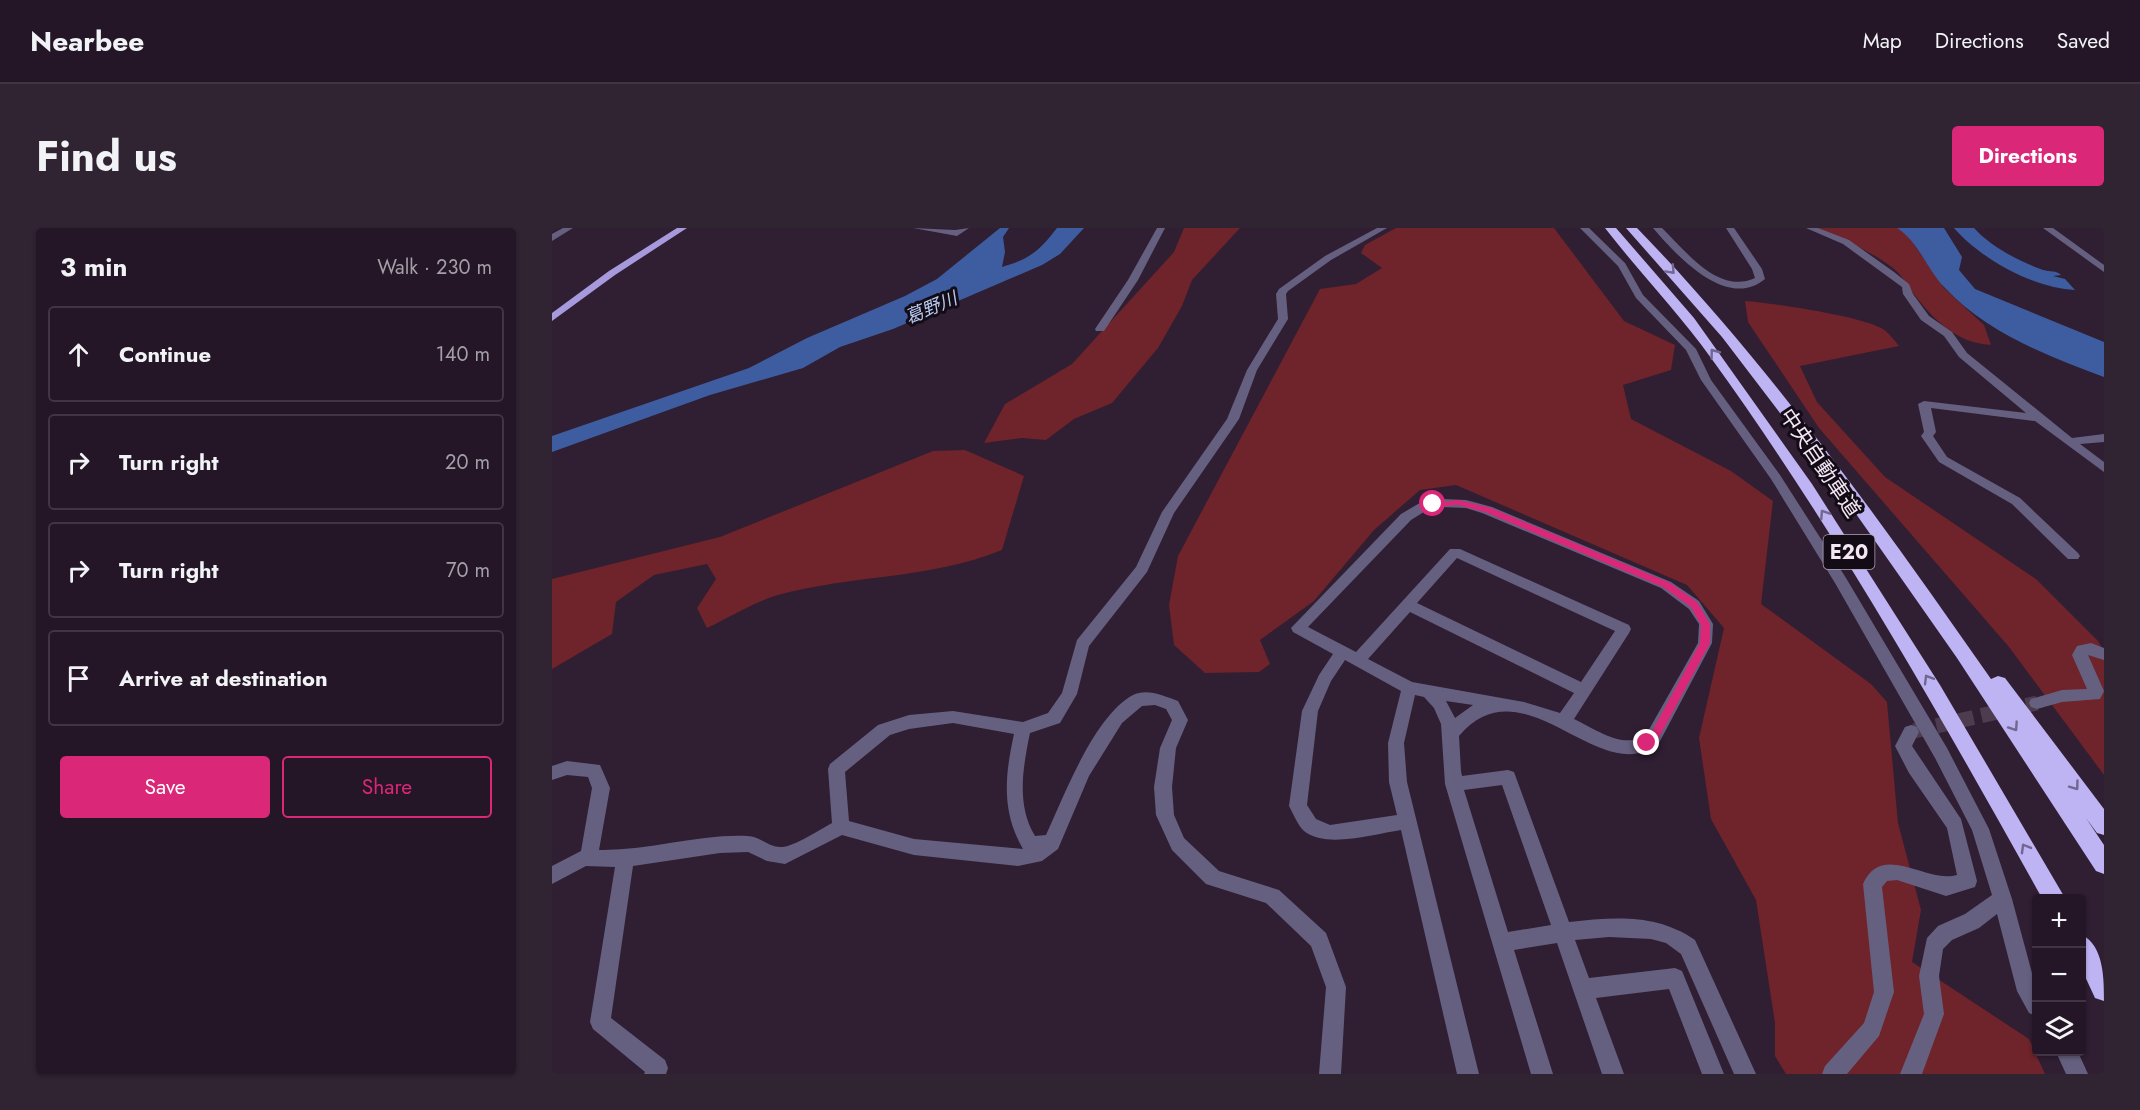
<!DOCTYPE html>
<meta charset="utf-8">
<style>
:root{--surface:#241626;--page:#302332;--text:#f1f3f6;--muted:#a39fa7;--line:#413543;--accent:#db2777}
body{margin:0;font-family:Jost,"Noto Sans JP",sans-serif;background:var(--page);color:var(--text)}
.controls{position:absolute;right:18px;bottom:18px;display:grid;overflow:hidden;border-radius:6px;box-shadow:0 2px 4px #0004}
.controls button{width:54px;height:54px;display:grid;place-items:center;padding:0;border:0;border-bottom:2px solid var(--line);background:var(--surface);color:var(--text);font:30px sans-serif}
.stop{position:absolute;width:18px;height:18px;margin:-14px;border:4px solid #db2777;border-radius:50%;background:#fff}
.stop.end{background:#db2777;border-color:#fff;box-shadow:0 2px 6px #0008}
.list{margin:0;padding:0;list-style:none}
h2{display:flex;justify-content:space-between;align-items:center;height:78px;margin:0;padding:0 24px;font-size:26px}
h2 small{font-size:20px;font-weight:400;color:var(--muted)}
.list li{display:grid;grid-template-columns:39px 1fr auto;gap:18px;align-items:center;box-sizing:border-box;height:96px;margin:0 12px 12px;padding:0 12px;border:2px solid var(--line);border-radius:6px}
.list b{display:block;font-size:22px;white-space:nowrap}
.list em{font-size:20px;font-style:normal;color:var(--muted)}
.actions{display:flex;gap:12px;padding:18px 24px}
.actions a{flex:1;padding:14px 0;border:2px solid var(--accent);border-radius:6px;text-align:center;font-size:21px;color:var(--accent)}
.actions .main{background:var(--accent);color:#fff}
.icon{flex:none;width:33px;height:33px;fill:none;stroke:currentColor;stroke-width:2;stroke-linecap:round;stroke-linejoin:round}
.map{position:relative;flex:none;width:1552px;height:846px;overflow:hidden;border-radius:6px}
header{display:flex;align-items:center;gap:36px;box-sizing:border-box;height:84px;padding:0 30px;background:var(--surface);border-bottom:2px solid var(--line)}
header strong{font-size:28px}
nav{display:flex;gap:33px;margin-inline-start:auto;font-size:21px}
.intro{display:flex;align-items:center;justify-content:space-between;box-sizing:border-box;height:144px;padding:0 36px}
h1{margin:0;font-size:42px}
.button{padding:15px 27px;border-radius:6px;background:var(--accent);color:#fff;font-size:21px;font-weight:700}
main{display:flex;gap:36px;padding:0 36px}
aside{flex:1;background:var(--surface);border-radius:6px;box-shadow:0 2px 4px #0004}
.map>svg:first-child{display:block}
</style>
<header>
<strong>Nearbee</strong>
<nav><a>Map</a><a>Directions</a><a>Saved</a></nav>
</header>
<div class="intro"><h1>Find us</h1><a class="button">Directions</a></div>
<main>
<aside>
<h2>3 min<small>Walk · 230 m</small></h2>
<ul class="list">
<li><svg class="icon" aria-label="ahead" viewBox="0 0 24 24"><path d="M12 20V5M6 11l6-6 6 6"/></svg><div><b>Continue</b></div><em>140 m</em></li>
<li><svg class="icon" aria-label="right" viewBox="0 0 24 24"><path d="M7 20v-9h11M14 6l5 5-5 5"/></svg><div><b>Turn right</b></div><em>20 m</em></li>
<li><svg class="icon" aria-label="right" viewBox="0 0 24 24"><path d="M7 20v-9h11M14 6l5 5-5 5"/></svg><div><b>Turn right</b></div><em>70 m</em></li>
<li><svg class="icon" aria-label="arrive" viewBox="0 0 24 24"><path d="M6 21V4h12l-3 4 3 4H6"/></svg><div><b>Arrive at destination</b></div></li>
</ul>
<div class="actions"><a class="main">Save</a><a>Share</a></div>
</aside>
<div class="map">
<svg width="1552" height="846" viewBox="0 0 1552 846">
<rect width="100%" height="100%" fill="#301e33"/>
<!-- green -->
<path fill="#6f232a" d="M632,0h56l-48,52 -10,26 -24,42 -46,55 -38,16 -28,21 -24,-2 -38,5 21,-39 67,-40 102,-112z
M844,0h158l70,93 51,24 -4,25 -48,15 8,34 100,52 42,30 -12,103 110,80 16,18 11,121 23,87 -9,52 117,77 16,35h-259l-11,-18v-33l-19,-123 -45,-81 -12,-81 25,-110 -37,-43 -231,-100 -36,5 -46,40 -60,71 -54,39 10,24 -11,8 -54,1 -31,-28 -5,-40 9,-49 142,-267 36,-5 26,-16 -21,-15 4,-8z
M1262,0h83l10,6 37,54 40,37 7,20c-35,-2 -58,-26 -78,-52 -6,-8 -12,-19 -20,-25 -23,-18 -52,-29 -79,-40z
M1193,73c27,2 116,15 138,28 6,4 12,12 16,17l-99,20 17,36 68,75 151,102 62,62 6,11v123l-95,-128 -190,-219 -71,-106z
M413,222l59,26 -22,74c-71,29 -151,25 -224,45 -24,7 -48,22 -71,33l-10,-20 19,-29 -9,-15 -53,11 -38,27 -4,32 -60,35v-90l168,-42 213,-86z"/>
<!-- water -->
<path fill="#3e5da1" d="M448,0h9l-6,9 2,15 -3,15c28,-8 37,-16 55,-39h27l-24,26 -18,11 -149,64 -53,18 -37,21 -93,27 -158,57v-16l197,-68 58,-30 98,-42 32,-17z
M1345,0h47l18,29 -3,13 16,19 129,53v35c-56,-21 -117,-44 -159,-89 -18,-18 -26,-46 -48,-60z
M1402,0h20c16,18 46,34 69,42 7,2 13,0 18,5l-8,1 12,3 10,11c-42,-2 -94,-31 -121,-62z"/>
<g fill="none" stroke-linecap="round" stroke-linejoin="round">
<!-- minor-tunnel -->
<path stroke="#4d3c50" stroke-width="15" stroke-dasharray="15 8" stroke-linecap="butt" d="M1362,503l123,-28"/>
<!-- minor -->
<path fill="#656080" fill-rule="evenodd" d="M11,0h10l-21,13v-7z
M361,0l42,2 14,-2 -12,8z
M605,0h8l-27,52 -34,51h-8l-1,-2 33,-49z
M825,0h10l-56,32 -43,31 -2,3 2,25 -31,51 -18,49 -65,94 -27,59 -58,74 -12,48 -17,29 -30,10c-7,34 -14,72 5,103l11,-1c18,-39 48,-119 87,-140 14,-7 31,1 45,6l10,19 -12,28 -4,39 2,28 10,23 35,33 60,19 47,43 20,54 -5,87h-22l7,-87 -15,-41 -45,-43 -60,-19 -34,-34 -16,-35 -2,-28 6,-39 12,-28 -6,-11 -11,-4 -13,1 -20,17 -33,53 -31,73 -16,12 -24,5 -104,-11 -72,-20 -57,29 -18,-3 -19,-9 -28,1 -87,13 -22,152 54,42 3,8 -2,6h-22l1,-2 -52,-43 -3,-7 25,-155 -29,-1 -34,18v-18l29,-15 11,-63 -4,-11 -21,-2 -15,5v-14l15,-5 33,4 10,23 -11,62c50,1 99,-16 148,-14 13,0 22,12 35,11 11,0 39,-18 50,-24l-4,-54 2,-5 48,-39 31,-10 44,-4 70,11 25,-9 14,-20 15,-53 59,-73 26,-55 65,-93 20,-49 31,-51 -2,-25 3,-5 46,-33zM401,495l61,11c-9,41 -13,77 9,115l-109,-10 -65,-18 -4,-49 45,-37 19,-6z
M1028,0h9l36,35 18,32 53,54 15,31 69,95 66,103 101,170 42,81 23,70 24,89v28l-7,-3 -12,-22 -20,-77 -18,14 -27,12 -9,9 -4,27 5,38 -22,60h-22l24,-60 -5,-38 8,-38 11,-12 27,-12 27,-19 -20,-65 -37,-72 -100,-175 -64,-104 -70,-99 -15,-30 -50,-52 -18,-32z
M1101,0h9c24,23 56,67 93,50l-3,-9 -26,-41h8l28,41 3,10c-38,32 -89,-24 -112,-51z
M1254,0h12l31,12 45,32 15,12 4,10 16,22 23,16 15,21 105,85 32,-4v8l-24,2 24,18v10l-69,-51 -104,-13 5,24 -3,4 14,21 73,41 58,55 2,3 -2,3h-10l-56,-55 -73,-42 -18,-26 3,-4 -6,-28 6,-3 102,12 -67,-56 -15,-21 -23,-16 -18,-26 -1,-7 -59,-43z
M1491,0h10l51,37v7z
M890,271l24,1 26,7 179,75 28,19 14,23 -1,19 -53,100c-59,49 -135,-84 -200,-7l2,35 1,5 46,-6 6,2 55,150c44,-5 88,-9 126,18l61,134h-22l-53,-120 -15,-11 -15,-4 -42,-2 -34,3 14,38 86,-10 7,3 42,103h-22l-33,-85 -73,9 28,76h-22l-45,-131 -43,7 39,124h-22l-86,-290 -4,-60 -7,-16 -10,-11 -9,-2 -11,48 3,39 72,292h-22l-56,-244c-27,4 -75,19 -97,1 -6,-5 -11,-18 -15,-25l13,-95 17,-36 14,-21 -40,-22 -2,-4 110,-114 17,-10zM890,279l24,1 16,5 179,75 28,21 10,15 -1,19 -51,90c-22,19 -51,-4 -73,-14l55,-86 2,-4 -2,-4 -169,-76h-10l-94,103 -48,-25 103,-107 16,-10zM905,330l158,73 -34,51 -164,-79zM858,384l164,81 -14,20 -36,-11 -112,-20 -44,-23zM793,432l56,31 -13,52 1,39 8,33 -67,10 -14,-6 -9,-14 11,-94 13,-30zM894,473l27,4 -18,13zM950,557l49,140 -43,7 -44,-142z
M1539,415l13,5v12l-16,-5 16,36 -4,8 -38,3 -25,7 -6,-2 -2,-4 2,-4 31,-9 25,-1 -15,-34 5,-9z
M1359,497l6,2 2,5 -7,14 49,73 16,62 -2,6 -29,9 -49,-16 -10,1 -5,6 12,105 -15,44 -32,38h-25l3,-8 39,-43 10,-31 -11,-108c19,-43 63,0 94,-9l-10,-47 -38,-55 -14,-27 10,-19z
M1504,824h22l10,22h-22z"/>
<!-- major -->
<path fill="#a699dc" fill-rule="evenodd" d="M125,0h10l-72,47 -63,46v-8l57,-42z"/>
<!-- highway -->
<path fill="#beb3f3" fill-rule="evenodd" d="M1053,0h11l78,90 118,166 128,201 125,213h-23c-103,-184 -207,-369 -331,-540 -33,-46 -72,-86 -106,-130z
M1074,0h11c133,137 245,295 354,451l7,-3 7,2 99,131v26l-7,-2 -11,-15 18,27v29l-8,-3 -139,-213 -110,-157 -125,-164z
M1530,707c22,11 22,44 22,66l-9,-3 -13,-28z"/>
</g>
<!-- one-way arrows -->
<defs><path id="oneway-chevron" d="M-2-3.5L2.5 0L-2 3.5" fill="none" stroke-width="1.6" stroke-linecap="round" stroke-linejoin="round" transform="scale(1.5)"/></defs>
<g stroke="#71678f">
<use href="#oneway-chevron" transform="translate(1119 42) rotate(47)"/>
<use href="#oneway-chevron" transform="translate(1162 125) rotate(-127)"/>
<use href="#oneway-chevron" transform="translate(1272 286) rotate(-123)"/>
<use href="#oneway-chevron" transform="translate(1376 451) rotate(-121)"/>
<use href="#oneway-chevron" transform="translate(1462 499) rotate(56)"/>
<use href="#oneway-chevron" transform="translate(1523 558) rotate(54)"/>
<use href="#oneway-chevron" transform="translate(1473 620) rotate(-120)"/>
</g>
<!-- route -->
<path fill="#db2777" d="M906,272l33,8 179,75 27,19 13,22v19l-53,98 -10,7 -6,-5 9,-8 50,-92 1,-18 -10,-18 -28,-20 -178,-75 -27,-7 -25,2 -4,-3z"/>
<g text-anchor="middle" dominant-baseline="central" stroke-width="6" stroke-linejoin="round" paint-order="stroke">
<!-- far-water labels -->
<g font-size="18" font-style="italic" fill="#b9cdf3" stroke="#130b15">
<text transform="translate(379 80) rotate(-23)">葛野川</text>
</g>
<!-- shield labels -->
<rect fill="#130b15" stroke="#b0a5b2" stroke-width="1.5" x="1271.5" y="307" width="51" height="34" rx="4.5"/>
<g font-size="20" font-weight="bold" fill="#f3e7f5">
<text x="1297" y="324">E20</text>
</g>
<!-- street labels -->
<g font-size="21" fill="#f3e7f5" stroke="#130b15">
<text transform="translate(1268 235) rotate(56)">中央自動車道</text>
</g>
</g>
</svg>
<div class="controls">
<button>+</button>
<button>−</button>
<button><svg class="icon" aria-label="layers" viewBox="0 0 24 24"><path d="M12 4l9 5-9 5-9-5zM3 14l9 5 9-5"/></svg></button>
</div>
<div class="stop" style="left:881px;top:276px"></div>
<div class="stop end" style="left:1095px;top:515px"></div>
</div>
</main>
